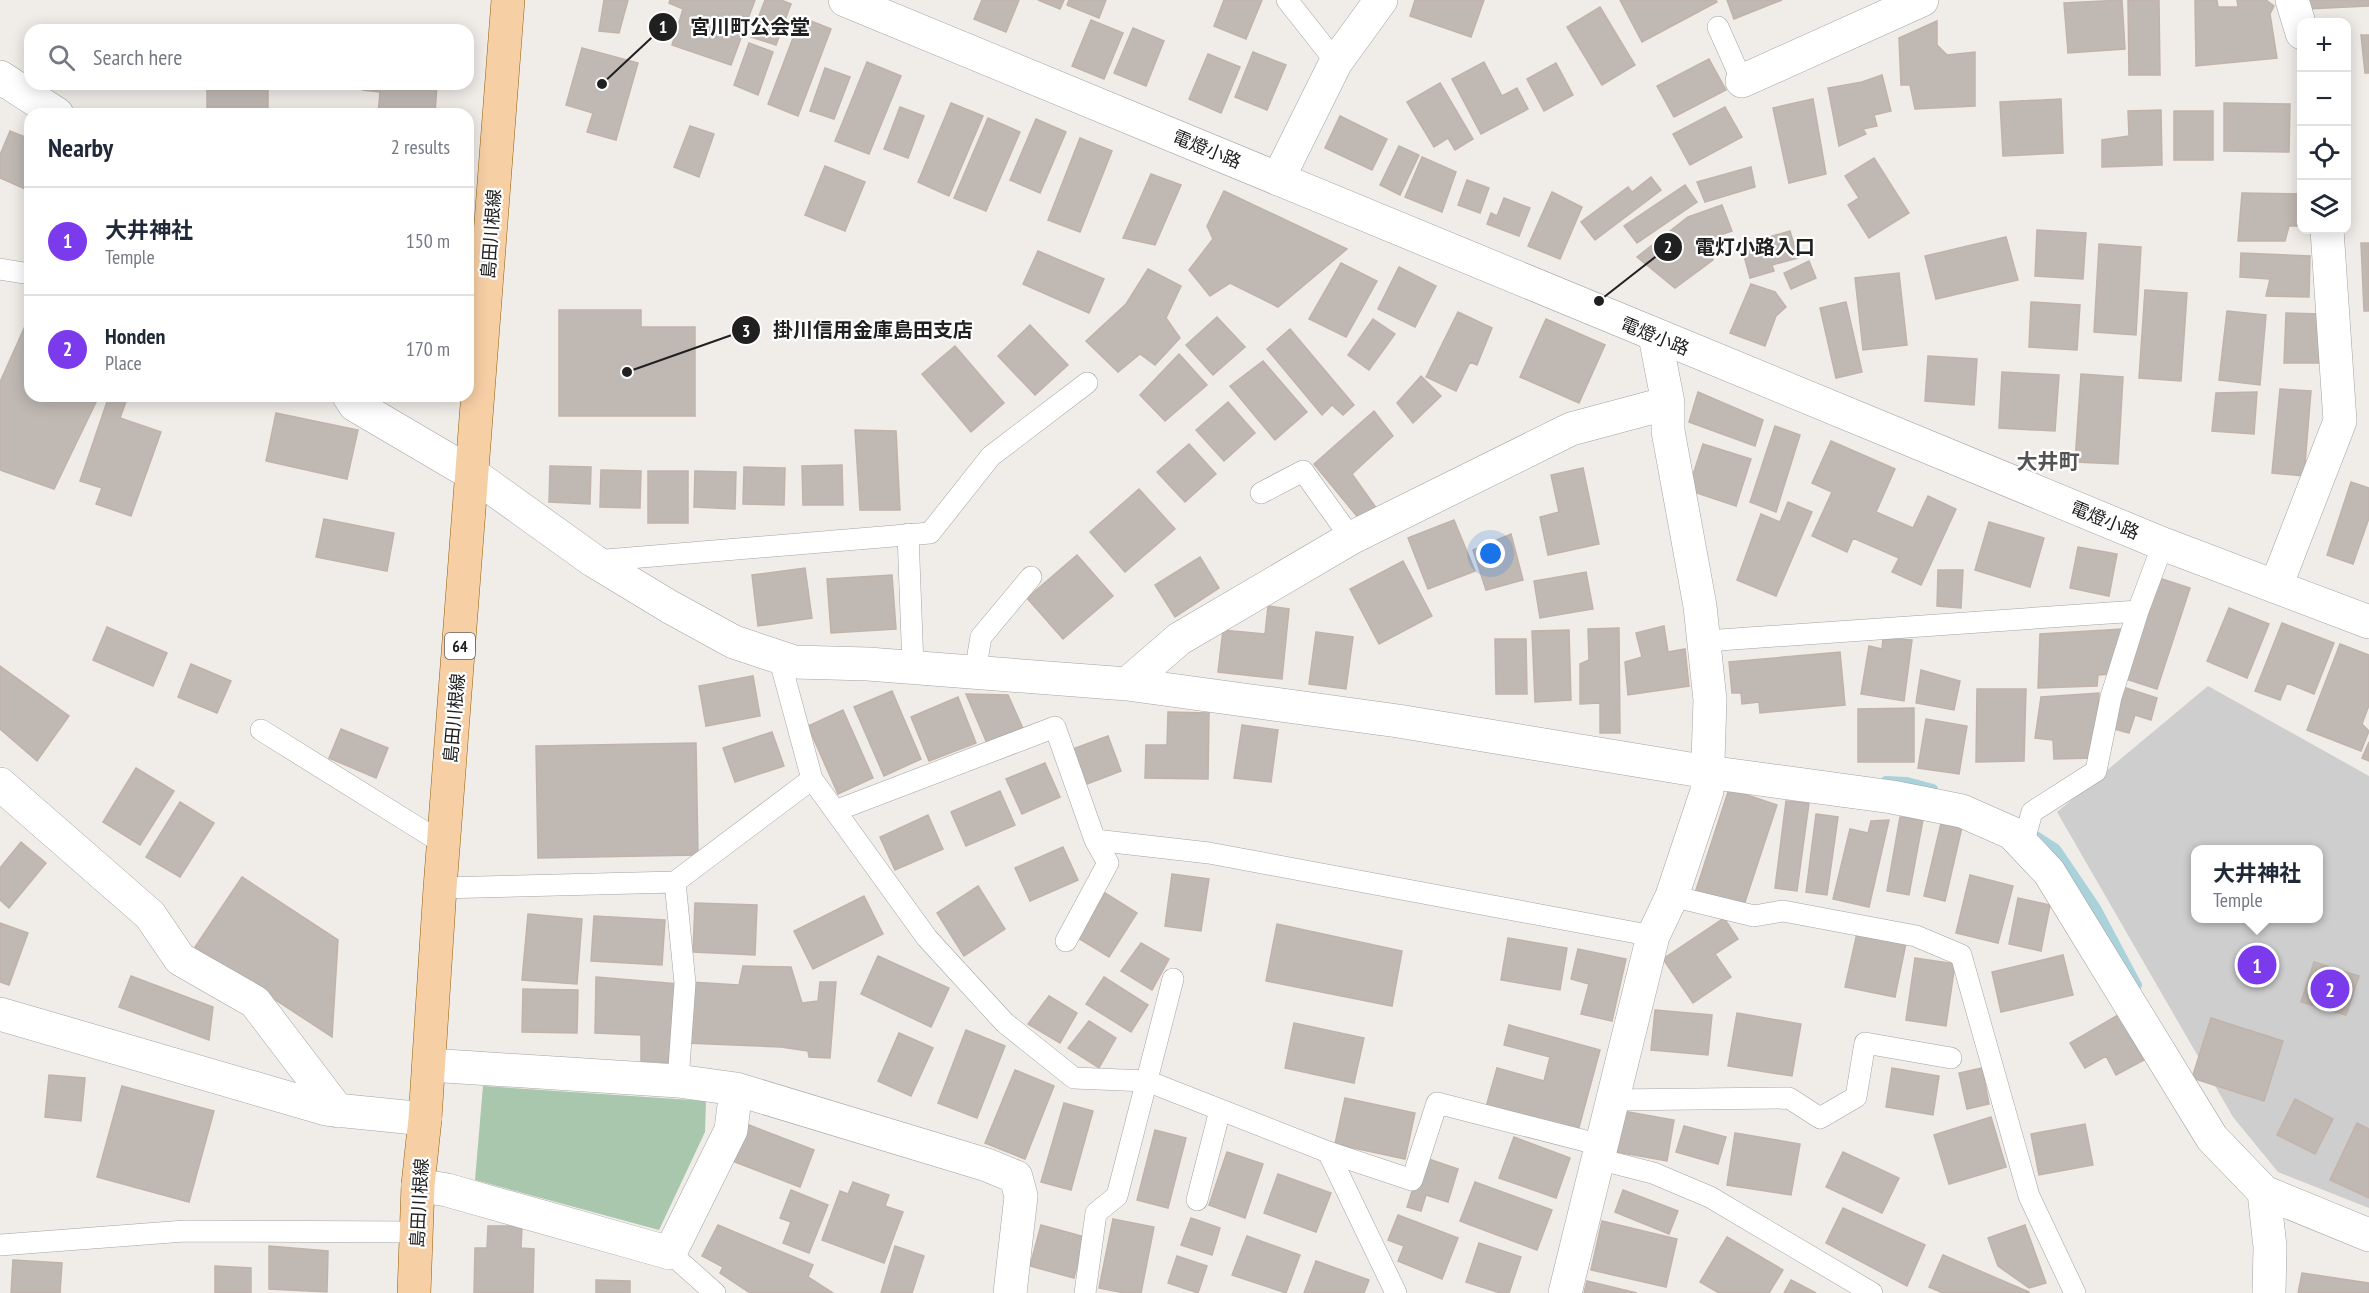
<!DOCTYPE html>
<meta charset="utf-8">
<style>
:root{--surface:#fff;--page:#f2f2f3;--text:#1f2937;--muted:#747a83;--line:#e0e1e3;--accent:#7c3aed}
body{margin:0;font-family:"PT Sans Narrow","Noto Sans JP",sans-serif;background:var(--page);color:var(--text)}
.controls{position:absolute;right:18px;top:18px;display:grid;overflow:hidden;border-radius:12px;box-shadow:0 3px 15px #0003}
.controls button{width:54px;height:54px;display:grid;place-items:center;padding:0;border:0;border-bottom:2px solid var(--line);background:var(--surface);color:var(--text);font:30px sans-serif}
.you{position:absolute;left:1491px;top:554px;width:21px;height:21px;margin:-15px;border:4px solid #fff;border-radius:50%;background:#1a73e8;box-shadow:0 0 0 9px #1a73e833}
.badge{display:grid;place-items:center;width:39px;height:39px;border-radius:50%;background:var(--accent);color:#fff;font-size:20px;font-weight:700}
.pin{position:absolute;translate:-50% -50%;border:3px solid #fff;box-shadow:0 2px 6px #0006}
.popup{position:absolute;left:2191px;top:845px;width:132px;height:78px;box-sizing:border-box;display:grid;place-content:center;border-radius:12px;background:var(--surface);filter:drop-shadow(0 2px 4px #0005);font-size:20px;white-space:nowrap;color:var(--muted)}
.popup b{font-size:22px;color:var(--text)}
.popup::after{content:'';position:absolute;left:50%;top:100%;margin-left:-12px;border:12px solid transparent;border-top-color:var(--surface)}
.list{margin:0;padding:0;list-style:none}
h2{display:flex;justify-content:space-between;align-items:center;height:78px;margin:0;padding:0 24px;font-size:26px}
h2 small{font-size:20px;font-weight:400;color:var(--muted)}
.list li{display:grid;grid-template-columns:39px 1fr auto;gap:18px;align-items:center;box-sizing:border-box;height:108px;padding:0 24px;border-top:2px solid var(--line)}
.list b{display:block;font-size:22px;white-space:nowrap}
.list p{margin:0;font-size:20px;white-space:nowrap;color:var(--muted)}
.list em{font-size:20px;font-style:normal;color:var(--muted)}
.icon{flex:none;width:33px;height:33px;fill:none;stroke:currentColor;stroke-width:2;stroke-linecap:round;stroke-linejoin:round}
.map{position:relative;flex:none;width:2369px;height:1293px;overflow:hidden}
.search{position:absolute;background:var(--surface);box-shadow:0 3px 15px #0003;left:24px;top:24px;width:450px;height:66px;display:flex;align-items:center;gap:15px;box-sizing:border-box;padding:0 21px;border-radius:18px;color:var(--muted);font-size:22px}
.panel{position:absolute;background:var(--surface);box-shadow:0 3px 15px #0003;left:24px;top:108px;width:450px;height:294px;border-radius:18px}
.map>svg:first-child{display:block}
</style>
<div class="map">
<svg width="2369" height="1293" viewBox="0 0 2369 1293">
<rect width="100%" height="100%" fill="#f0ece7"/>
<!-- religious -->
<path fill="#cecece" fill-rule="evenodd" d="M2208,686l161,90v432l-91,-36 -45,-55 -176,-305zM2196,850h122v68h-122z"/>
<!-- cemetery -->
<path fill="#a9c7ac" d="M483,1086l223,15 -1,31 -46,98 -184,-50z"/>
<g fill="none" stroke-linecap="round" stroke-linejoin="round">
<!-- stream -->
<path stroke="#aad2db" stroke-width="10" d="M1886,781l21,1 26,7
M2031,833l25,16 40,59 41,77"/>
</g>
<!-- building -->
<path fill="#c0b8b3" stroke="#c1b3aa" stroke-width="1.5" d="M604,0h24l-9,33 -20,-2z
M670,0h85l-24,65 -59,-20 11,-36 -14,-6z
M765,0h16l10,4 -15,41 -25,-8z
M982,0h37l-13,32 -32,-13z
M1038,0h26l-4,9z
M1069,0h37l-7,18 -32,-13z
M1224,0h38l-16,39 -32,-13z
M1415,0h69l-13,37 -61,-21z
M1620,0h96l1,2 -75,40z
M1727,0h55l-48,19z
M2122,0l3,49 -57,4 -4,-50z
M2128,0h31l1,75h-31z
M2195,0h22l1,7h20l-1,-7h29l8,6 -4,8 7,44 -81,8z
M2306,0h63v6l-62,3z
M1600,7l35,58 -33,20 -35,-58z
M801,17l30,12 -33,87 -30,-12z
M1091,20l32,13 -19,46 -32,-13z
M1937,21v24l10,10 28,-3v54l-60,3 -5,-24h-9l-2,-47z
M1133,28l31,13 -18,45 -32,-13z
M2361,35h8v38h-4z
M749,43l24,9 -15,43 -24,-10z
M582,48l56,15 -22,77 -29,-8 6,-19 -27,-8z
M1253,52l33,13 -19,45 -32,-13z
M1208,54l32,13 -19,46 -32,-14z
M1709,59l17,31 -52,27 -17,-31z
M867,62l34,14 -32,78 -34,-13z
M1484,62l18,34 15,-8 11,21 -47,25 -29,-55z
M1556,63l17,32 -29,16 -17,-32z
M825,68l25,9 -16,42 -24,-8z
M1882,75l9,36 -17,4 3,11 -14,3 3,5 -27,12 -11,-58 34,-6z
M1440,83l33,56 -18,11 -7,-12 -14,9 -27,-45z
M207,84h61v30h-61z
M363,84h74l-2,30h-57l2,-22 -17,-2z
M1813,99l13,75 -37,9 -16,-75z
M2061,99l2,54 -60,3 -3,-54z
M951,103l32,13 -34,80 -31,-14z
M2224,103l66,1 -1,48 -65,-1z
M900,107l24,9 -16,42 -24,-9z
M1725,107l17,30 -52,28 -17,-31z
M2161,110l1,55 -60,2v-27l27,-4 -1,-25z
M2174,111h39v49h-39z
M1340,116l47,23 -15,31 -47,-22z
M988,118l32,14 -34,79 -32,-13z
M1036,119l30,13 -26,61 -30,-13z
M690,126l24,8 -15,43 -25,-10z
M10,131l20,8v52l-30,-13v-23z
M1080,138l32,13 -32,81 -32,-12z
M1399,146l20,9 -19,40 -20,-10z
M1422,157l34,15 -14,40 -37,-15z
M1874,158l35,55 -40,25 -21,-33 11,-7 -14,-22z
M825,166l40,16 -20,49 -40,-16z
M1751,167l4,20 -50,15 -8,-20z
M1151,174l30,11 -26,60 -32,-7z
M1651,177l10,13 -66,50 -14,-18 47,-35 4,5z
M1467,180l22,8 -9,25 -22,-8z
M1685,185l12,17 -60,41 -13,-17z
M1224,191l123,58 -69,58 -48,-24 -20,13 -21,-26 24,-31 -6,-13z
M1552,192l30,15 -22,52 -32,-13z
M2242,193l60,1v32h-13l-4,15h-47z
M1504,198l26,10 -11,28 -32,-12 4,-11 6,3z
M1722,205l10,26 -27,9 8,20 -38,28 -38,-31 51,-40z
M2037,230l49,3 -3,46 -48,-3z
M1790,231l8,27 -26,7 2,6 -24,7 -9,-33z
M2006,237l12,43 -82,19 -11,-43z
M2361,243h8v68h-5z
M2099,244l42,3 -5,88 -42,-3z
M1038,251l66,28 -15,34 -66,-29z
M2241,253l69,3 -1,41 -43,-1 4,-17 -30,-2z
M1809,261l7,17 -25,11 -7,-16z
M1341,263l36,18 -31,56 -37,-18z
M1399,267l37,19 -21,41 -37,-18z
M1148,269l33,17 -15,32 14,20 -25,27 -15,-11 -22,18 -32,-31 40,-37z
M1899,273l8,72 -44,5 -8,-72z
M1751,284l24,8 11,15 -10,9 -11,30 -35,-13z
M2145,290l42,3 -6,88 -42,-3z
M1846,302l16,70 -26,6 -16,-70z
M2031,302l49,3 -3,45 -48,-3z
M559,310h82v17h54v89h-136z
M2227,311l39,4 -6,70 -41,-5z
M1458,312l34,16 -15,37 -7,-3 -14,29 -30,-14z
M2286,313l34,1 -1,49h-35z
M30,315v81h69l-45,93 -54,-19v-88z
M1217,317l28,30 -32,28 -27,-30z
M1373,319l22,15 -26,36 -21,-15z
M1546,319l59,26 -26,58 -59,-26z
M1030,325l38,40 -33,30 -37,-39z
M1290,329l64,76 -11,10 -11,-10 -10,10 -55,-66z
M955,346l49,57 -33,29 -49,-58z
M1179,354l28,31 -42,36 -25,-26z
M1928,356l49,3 -3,46 -49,-4z
M1263,361l44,51 -32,28 -45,-54z
M2002,372l57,3 -4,56 -56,-3z
M2081,374l42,3 -5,87 -43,-2z
M1421,376l20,20 -28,27 -16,-20z
M2280,389l31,2 -7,85 -32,-3z
M1698,392l65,28 -8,26 -66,-24z
M2257,392l-3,42 -42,-3 4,-38z
M109,396h19l-8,22 41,14 -30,84 -35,-12 6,-16 -22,-7z
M1228,402l27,31 -31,28 -28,-31z
M1374,411l19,25 -41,38 25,35 -17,11 -46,-56z
M276,413l82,17 -11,49 -81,-18z
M1775,426l25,9 -24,77 -26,-10z
M855,430l41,1 4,79h-40z
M1831,441l64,28 -19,43 37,16 15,-32 28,13 -35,76 -29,-13 7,-14 -46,-20 -6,14 -35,-16 20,-44 -20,-9z
M1189,444l27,30 -31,28 -28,-30z
M1703,444l48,15 -15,47 -48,-16z
M842,465l1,40h-40l-1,-39z
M550,466l41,1 -1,37 -41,-2z
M744,467l41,1 -1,37 -41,-1z
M1583,468l16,76 -51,11 -8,-38 19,-5 -8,-37z
M601,470l40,1 -1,37 -40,-1z
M648,471h40v52h-40z
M695,471l41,1 -1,37 -41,-2z
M2351,482l18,6v30l-16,46 -26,-9z
M1139,489l36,40 -50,43 -35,-40z
M1788,502l24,10 -36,84 -39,-16 24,-66 19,8z
M324,519l70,14 -7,38 -71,-14z
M1454,520l21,51 -47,18 -20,-51z
M1989,522l55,16 -14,49 -55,-17z
M1511,534l12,46 -37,10 -13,-40z
M2078,547l39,7 -8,42 -39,-8z
M1077,555l36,41 -50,43 -36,-41z
M1200,557l19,31 -44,29 -20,-32z
M1403,561l29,55 -53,28 -29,-55z
M805,568l7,50 -54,8 -6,-51z
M1938,570h25l-2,38 -24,-2z
M1586,572l7,37 -53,9 -6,-37z
M892,575l4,54 -65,4 -4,-54z
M2159,578l31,10 -33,101 -31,-10z
M1268,606l21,3 -7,70 -64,-7 5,-42 42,4z
M2229,608l40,16 -22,54 -40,-17z
M2282,623l52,20 -20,51 -27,-11 -7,17 -25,-9z
M1664,626l4,26 17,-3 4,37 -61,9 -3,-33 17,-5 -6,-24z
M107,627l60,26 -14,33 -60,-26z
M1619,628l1,105h-20v-30l-20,1v-40l9,-4 -1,-31z
M2122,629l-11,45 -13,1 -1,11 -59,2 2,-54z
M1569,630l2,70 -36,2 -3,-71z
M1316,632l37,5 -7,52 -37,-5z
M1883,638l29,2 -8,61 -43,-7 8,-48 13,3z
M1495,639h31l1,55h-31z
M2340,644l29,11v50l-7,19 7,7 -8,20 -54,-21z
M1840,652l5,53 -85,8 -1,-11 -17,2 -1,-11h-9l-3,-31z
M191,664l40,17 -14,32 -39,-16z
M0,666l69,50 -32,45 -37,-32z
M1921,670l39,11 -6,29 -38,-7z
M753,676l7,40 -54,10 -7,-40z
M2123,687l34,11 -6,22 -16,-5 -6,18 -18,-5z
M1977,689h49l-2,72 -48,1z
M892,691l29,68 -37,17 -30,-69z
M2099,693l-4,65 -41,1 -1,-19 -18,-2 6,-41z
M966,694l42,1 17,38 -36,15z
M958,697l18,46 -47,18 -18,-44z
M1914,708v54h-56v-53z
M843,710l30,68 -35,16 -30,-68z
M1168,712l41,1 -1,66 -63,-1 1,-33h21z
M1926,719l41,7 -8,48 -41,-6z
M1242,725l36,5 -7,52 -37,-4z
M341,729l47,19 -12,30 -47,-20z
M772,732l12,34 -49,16 -12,-34z
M1108,736l13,35 -34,13 -14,-35z
M2369,742v19l-7,-3z
M696,743l2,112 -160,3 -2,-112z
M1045,763l15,34 -38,17 -16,-35z
M136,768l38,23 -34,54 -37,-23z
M1729,789l48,16 -34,103 -48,-15z
M1000,791l15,34 -49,21 -15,-34z
M1786,801l23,2 -12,88 -22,-3z
M180,802l34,21 -34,54 -34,-20z
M1816,814l22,3 -11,78 -21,-3z
M928,815l15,34 -48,21 -15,-33z
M1900,817l23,3 -14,75 -22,-4z
M1889,820l-20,87 -36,-8 17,-70 18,4 3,-12z
M1941,823l21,4 -17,74 -21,-5z
M21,842l25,21 -37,45 -9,-8v-32z
M1063,847l15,33 -48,21 -15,-33z
M1172,874l37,5 -8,52 -36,-5z
M1970,875l43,11 -15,57 -42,-10z
M242,877l96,63 -6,97 -137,-90z
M978,886l27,43 -41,27 -27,-43z
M1105,893l32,20 -28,44 -31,-19z
M864,896l19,38 -70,35 -19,-38z
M2018,898l32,7 -9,46 -32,-7z
M695,903l62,2 -2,50 -62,-3z
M528,914l54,5 -5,65 -55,-4z
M594,916l71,4 -3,45 -71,-4z
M1724,918l14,21 -23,15 16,23 -38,26 -30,-44z
M0,923l28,10 -19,52 -9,-3z
M1277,924l125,27 -10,55 -126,-25z
M1857,933l49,10 -11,54 -50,-10z
M1508,938l59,10 -7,42 -59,-10z
M1141,943l28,16 -17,31 -31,-19z
M1578,949l48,10 -14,62 -31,-7 8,-30 -18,-5z
M2063,955l10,40 -72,17 -9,-40z
M878,956l71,32 -18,39 -70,-33z
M1915,958l40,6 -9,62 -40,-6z
M2314,962l45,14 -13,39 -45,-13z
M743,966l48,1 11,36 16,-2 2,-19h16l-6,76 -21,-1 -1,-6 -27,-4 -95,-4 5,-61 48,3z
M131,976l82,31 -4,33 -90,-33z
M596,977l83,7 -6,79 -32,-2v-26l-46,-2z
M1104,977l44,28 -17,27 -45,-28z
M523,989l55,1 -1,43 -55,-1z
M1049,996l28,17 -17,30 -32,-19z
M1655,1010l57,5 -4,40 -57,-5z
M1737,1013l64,11 -9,52 -64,-10z
M2118,1015l26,45 -28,15 -10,-19 -21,12 -15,-25z
M2211,1018l72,23 -19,60 -72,-23z
M1089,1021l27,17 -17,30 -31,-20z
M1294,1023l70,15 -10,45 -69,-15z
M1509,1025l91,25 -22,81 -92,-24 11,-39 47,13 6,-24 -46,-12z
M966,1030l39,16 -28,72 -39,-15z
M899,1033l34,15 -22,48 -33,-15z
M1892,1068l47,8 -6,39 -47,-8z
M1982,1068l7,36 -22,5 -8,-36z
M1015,1070l39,16 -29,73 -40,-16z
M49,1075l36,3 -4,43 -36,-4z
M122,1086l92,25 -25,91 -92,-25z
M1345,1098l70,15 -10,46 -70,-15z
M2295,1099l38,20 -18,35 -38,-19z
M1064,1103l29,8 -22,79 -30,-8z
M1623,1111l51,9 -7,41 -51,-9z
M1991,1117l15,50 -57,17 -15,-49z
M744,1123l70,27 -14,37 -70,-27z
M2357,1123l12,6v69l-39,-18z
M2085,1124l8,41 -54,10 -8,-41z
M1684,1126l42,11 -8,27 -42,-12z
M1155,1130l31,8 -18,70 -31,-8z
M1735,1133l65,11 -9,51 -64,-10z
M1514,1137l56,21 -14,40 -57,-20z
M1227,1152l36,12 -18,54 -36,-13z
M1843,1152l56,26 -17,35 -56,-26z
M1423,1157l35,12 -10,33 -22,-7 -5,16 -14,-4z
M1278,1174l53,19 -15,39 -52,-19z
M853,1182l36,13 -4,11 18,6 -19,51 -62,-23 18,-49 8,3z
M1475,1182l77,28 -15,40 -77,-29z
M791,1190l37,15 -19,48 -26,-10 8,-21 -11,-4z
M1623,1190l55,21 -9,23 -54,-22z
M1843,1208l82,37 -18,41 -81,-43z
M1398,1215l60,23 -16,41 -44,-18 6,-15 -16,-6z
M1191,1218l29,10 -8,27 -31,-10z
M1113,1219l41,8 -13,66h-17l-25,-5z
M1602,1221l75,18 -11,48 -75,-17z
M718,1225l95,40 -5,12 25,16h-83l-30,-20 3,-6 -21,-11z
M1041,1225l44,12 -11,41 -44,-12z
M2025,1225l21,58 -17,5 -31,-22 -10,-28z
M488,1226h34l-1,22 13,1 -1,44h-59l1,-45h12z
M1247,1236l53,19 -14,38 -54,-18z
M1727,1237l56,33 -14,23h-50l-19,-11z
M1479,1243l42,14 -12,36h-9l-34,-11z
M269,1246l59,5 -1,41 -58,-3z
M895,1246l29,10 -12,37h-31z
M1943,1255l86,37v1h-86l-14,-6z
M1177,1256l30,10 -9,27 -30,-10z
M13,1260l49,3 -2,30h-49z
M1316,1261l53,19 -5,13h-60z
M215,1266l36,2v25h-36z
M2302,1273l67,10v10h-71z
M596,1280l34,1v12h-34z
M1791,1280l25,13h-32z
M1587,1281l50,12h-53z"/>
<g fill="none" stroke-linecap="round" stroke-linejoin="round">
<defs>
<path id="service" d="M1287,0l49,62
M1718,27l24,54
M0,269l30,5
M1261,493l42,-22 48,67
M908,534l5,133
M594,561l336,-28 61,-77 96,-73
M1705,641l433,-30
M975,672l6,-35 50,-60
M261,730l183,114
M812,779l115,159 78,85 69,55 73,3 181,71 68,141
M835,811l220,-84 40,113 13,23 -42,78
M1095,840l114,13 444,83
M2024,841l8,-29 64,-41 15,-74 27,-86 25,-67
M675,882l137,-103 -33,-122
M440,888l235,-6 10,101 -7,98
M1672,896l82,20 29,-5 133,25 45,19 68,241 46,97
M1613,1100l176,-2 31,20 36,-21 9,-54 86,15
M1328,1152l84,28 25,-77 164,42
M1598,1159l55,14 57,24 162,96
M1197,1200l23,-90
M0,1245l185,-14 232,1
M670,1253l45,40
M1085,1293l11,-80 21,-17 56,-217"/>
<path id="minor" d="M2292,0l10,33
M0,77l57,37
M1742,81l180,-81
M1278,179l58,-117 45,-62
M349,396l6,9 119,70 120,86 76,46 64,35 60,20 74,2 259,20 271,37 310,51 184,25 70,14 50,22 37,39 163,266 52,54 6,55 -1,46
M2276,586l64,-165 -13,-191
M1127,684l52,-45 172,-101 220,-109 97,-26
M0,784l150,131 30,44 75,43 83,109
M0,1014l326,95 99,10
M736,1089l251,76 29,12 5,19 -11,97
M418,1185l29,5 223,63 61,-123 5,-41 -58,-8 -249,-16
M2264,1192l105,43
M1565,1293l88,-357 19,-40 35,-105 3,-91 -10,-94 -32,-175v-28l-13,-67"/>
<path id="tertiary" d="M845,0l1318,544 206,78"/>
<path id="primary" d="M414,1293l4,-108 7,-66 15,-231 68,-888"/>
</defs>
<!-- service casing -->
<use href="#service" stroke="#a4a4a4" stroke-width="22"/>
<!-- minor casing -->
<use href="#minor" stroke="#a4a4a4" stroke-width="34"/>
<!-- tertiary casing -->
<use href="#tertiary" stroke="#a4a4a4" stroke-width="34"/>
<!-- primary casing -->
<use href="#primary" stroke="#935e09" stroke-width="34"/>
<!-- service -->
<use href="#service" stroke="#fff" stroke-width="21"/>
<!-- minor -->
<use href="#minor" stroke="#fff" stroke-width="33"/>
<!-- tertiary -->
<use href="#tertiary" stroke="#fff" stroke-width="33"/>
<!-- primary -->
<use href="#primary" stroke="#f7cfa5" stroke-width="33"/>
</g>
<g text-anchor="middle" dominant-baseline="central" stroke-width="4.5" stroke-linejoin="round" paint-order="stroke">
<!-- shield labels -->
<rect fill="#fff" stroke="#636363" stroke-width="1.5" x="445" y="633" width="30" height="26" rx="4.5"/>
<g font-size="16" font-weight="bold" fill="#202020">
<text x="460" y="646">64</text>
</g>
<!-- street labels -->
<g font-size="18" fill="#202020" stroke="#fff">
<text transform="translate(1207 149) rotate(22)">電燈小路</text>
<text transform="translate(491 234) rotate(-86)">島田川根線</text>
<text transform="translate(1655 336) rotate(22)">電燈小路</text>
<text transform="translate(2105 520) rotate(22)">電燈小路</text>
<text transform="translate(454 718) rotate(-85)">島田川根線</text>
<text transform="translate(419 1203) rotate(-87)">島田川根線</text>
</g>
<!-- quarter labels -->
<g font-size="21" font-weight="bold" fill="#535353" stroke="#fff">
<text x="2048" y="461">大井町</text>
</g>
</g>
<!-- callouts -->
<path fill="none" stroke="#202020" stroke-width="2" d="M602 84L663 27M1599 301L1668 247M627 372L746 330"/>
<g fill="#202020" stroke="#fff" stroke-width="2">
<circle cx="602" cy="84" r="6"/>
<circle cx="1599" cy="301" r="6"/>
<circle cx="627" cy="372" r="6"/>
<circle cx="663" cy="27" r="15"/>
<circle cx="1668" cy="247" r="15"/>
<circle cx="746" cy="330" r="15"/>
</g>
<g font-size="18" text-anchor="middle" font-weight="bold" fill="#fff">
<text x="663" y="33">1</text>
<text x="1668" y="253">2</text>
<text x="746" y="337">3</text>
</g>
<g font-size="20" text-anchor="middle" font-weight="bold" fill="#202020" stroke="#fff" stroke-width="4.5" stroke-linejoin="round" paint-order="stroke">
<text x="750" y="34">宮川町公会堂</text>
<text x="1755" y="254">電灯小路入口</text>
<text x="873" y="337">掛川信用金庫島田支店</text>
</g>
</svg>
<div class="controls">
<button>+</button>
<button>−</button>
<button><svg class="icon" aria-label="locate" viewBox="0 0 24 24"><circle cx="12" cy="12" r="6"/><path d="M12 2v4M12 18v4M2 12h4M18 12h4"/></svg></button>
<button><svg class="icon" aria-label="layers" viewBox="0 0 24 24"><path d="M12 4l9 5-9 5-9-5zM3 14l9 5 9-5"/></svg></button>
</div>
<div class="you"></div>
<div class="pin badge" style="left:2257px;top:965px">1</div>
<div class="popup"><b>大井神社</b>Temple</div>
<div class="pin badge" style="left:2330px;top:989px">2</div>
<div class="search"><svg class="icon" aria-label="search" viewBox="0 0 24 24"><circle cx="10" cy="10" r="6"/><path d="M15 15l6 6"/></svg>Search here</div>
<section class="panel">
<h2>Nearby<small>2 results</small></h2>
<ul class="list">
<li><span class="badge">1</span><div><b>大井神社</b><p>Temple</p></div><em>150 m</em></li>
<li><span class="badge">2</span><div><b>Honden</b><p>Place</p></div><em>170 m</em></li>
</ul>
</section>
</div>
